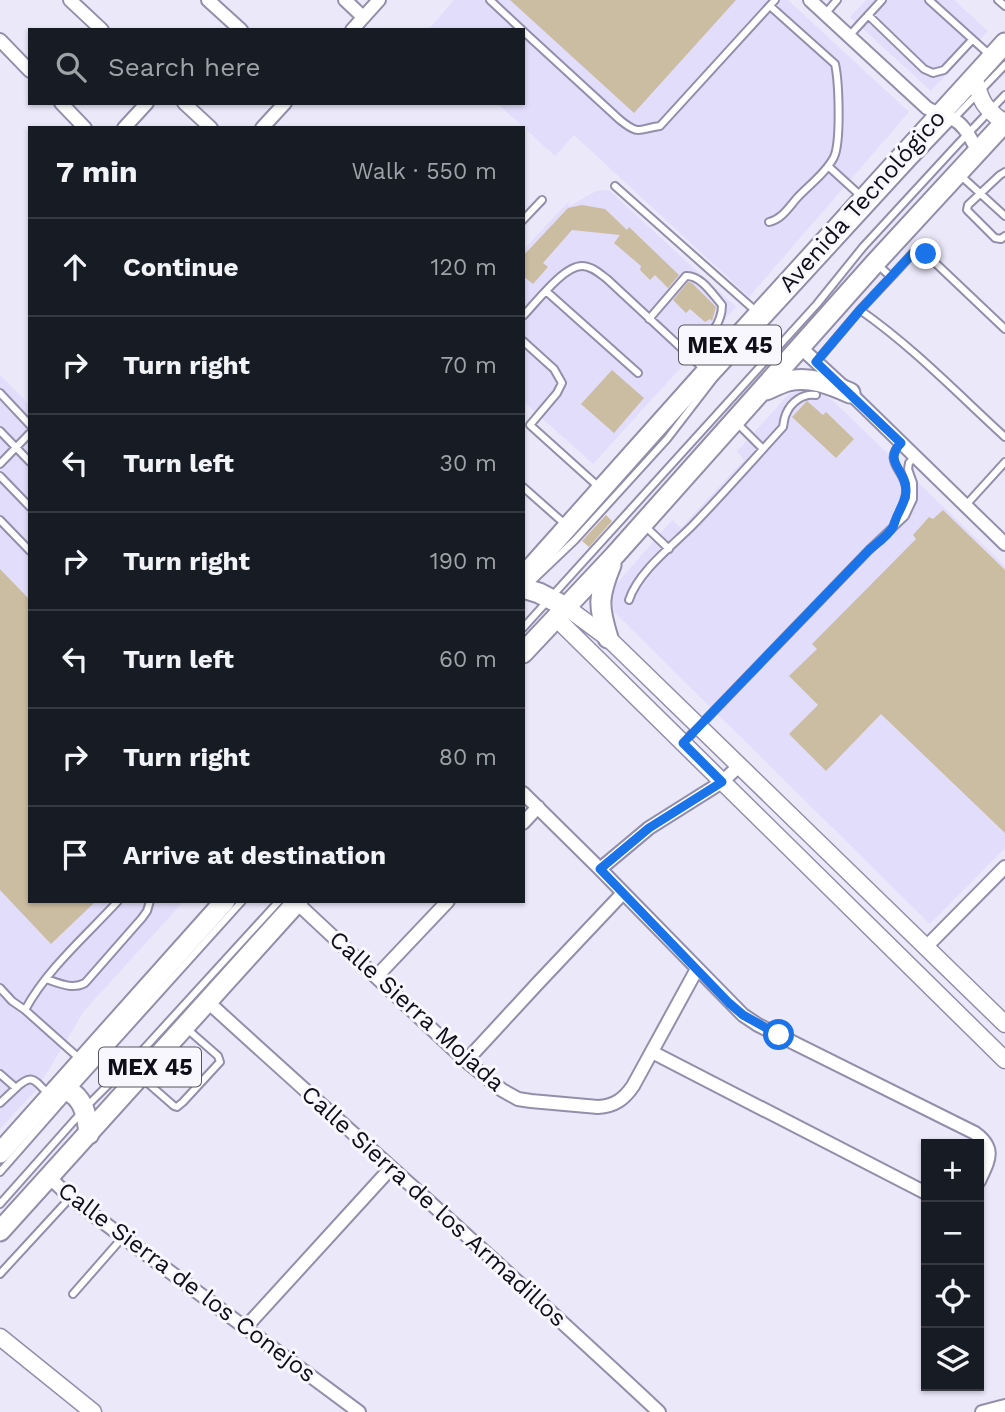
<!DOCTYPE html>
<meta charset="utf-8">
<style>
:root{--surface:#171b24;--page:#20242c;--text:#f1f3f6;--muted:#9ea1a6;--line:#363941}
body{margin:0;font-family:"Work Sans",sans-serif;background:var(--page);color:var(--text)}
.controls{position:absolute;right:21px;bottom:21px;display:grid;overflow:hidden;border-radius:0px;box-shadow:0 2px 5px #0004}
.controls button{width:63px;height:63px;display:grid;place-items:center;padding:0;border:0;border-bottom:2px solid var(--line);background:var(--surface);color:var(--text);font:35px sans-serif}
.stop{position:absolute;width:21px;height:21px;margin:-16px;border:5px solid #1a73e8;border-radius:50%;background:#fff}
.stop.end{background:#1a73e8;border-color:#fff;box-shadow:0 2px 7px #0008}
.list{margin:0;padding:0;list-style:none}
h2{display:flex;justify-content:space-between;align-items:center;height:91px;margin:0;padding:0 28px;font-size:30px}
h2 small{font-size:23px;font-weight:400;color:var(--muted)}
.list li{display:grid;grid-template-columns:46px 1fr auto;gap:21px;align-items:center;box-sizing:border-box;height:98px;padding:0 28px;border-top:2px solid var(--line)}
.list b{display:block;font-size:26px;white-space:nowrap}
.list em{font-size:23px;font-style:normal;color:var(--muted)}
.icon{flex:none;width:38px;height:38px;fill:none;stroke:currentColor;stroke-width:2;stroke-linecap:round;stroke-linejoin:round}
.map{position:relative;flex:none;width:1005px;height:1412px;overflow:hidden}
.search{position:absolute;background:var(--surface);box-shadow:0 2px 5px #0004;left:28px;top:28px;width:497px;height:77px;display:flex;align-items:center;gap:18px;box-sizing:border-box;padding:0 24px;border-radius:0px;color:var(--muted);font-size:26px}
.panel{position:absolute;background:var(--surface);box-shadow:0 2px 5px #0004;left:28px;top:126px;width:497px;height:777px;border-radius:0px}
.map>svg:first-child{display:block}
</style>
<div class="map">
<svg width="1005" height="1412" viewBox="0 0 1005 1412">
<rect width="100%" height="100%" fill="#ebe8fa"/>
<!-- built -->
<path fill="#e2ddfb" d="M454,0h334l121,112 -160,185 -175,-162 -19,21 -58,-53h26v-73h-95z
M866,0h88l34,31 -57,60 -81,-74z
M609,190l127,117 -143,157 -70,-63v-151l46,-49 -1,6 28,-16z
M0,375l30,30v496h154l-100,110 -36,60 -13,20 -35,38z
M805,389l12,2 15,9 173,166v282l-75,76 -316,-312 -2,-12 2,-13 58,-67 9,8 63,-68 -7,-9 52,-57z"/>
<!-- building -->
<path fill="#cbbda1" d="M510,0h226l-102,113z
M582,205l23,4 22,21 2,-3 50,48 -11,13 -13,-13 -5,5 -10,-10 1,-4 -27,-23 6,-8 -48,-5 -29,33 5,4 -15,17 -10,-8v-20l45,-48z
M688,282l4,1 24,24 -4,14 -2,-2 -5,3 -15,-13 -4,4 -13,-13z
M612,370l32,28 -30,35 -33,-29z
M807,401l16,14 3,-3 28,27 -18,19 -44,-41z
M943,510l62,60v263l-124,-119 -55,57 -37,-37 29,-29 -29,-29 28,-27 -5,-5 104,-105 -3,-4 16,-18 4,2z
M606,515l6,6 -23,26 -7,-6z
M0,569l30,31v301h66l-45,43 -51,-54z"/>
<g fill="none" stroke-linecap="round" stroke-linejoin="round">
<defs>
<path id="service" d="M490,0l32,30
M929,0l62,56
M998,0l7,6
M825,14l12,-14
M868,15l56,54 9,4 11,-3 28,-30
M523,31l97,89c20,16 18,9 40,6l115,-126
M849,36l33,-36
M828,166l34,31
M1005,172l-5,3 -32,30 -1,5 28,28 6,1 4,-3
M960,175l45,41
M615,186l143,127
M523,220l19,-20
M769,222c13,-3 20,-15 28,-24 12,-13 29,-25 37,-41 7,-15 5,-75 1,-93l-65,-58
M877,264l14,13 -31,33c53,37 98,84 145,127
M891,277l22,-24 6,-2 7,3 79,75
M546,291l92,82
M523,316c13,-13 40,-50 59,-50 10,0 18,8 25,13l98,91
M649,319l37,-43c15,-1 27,19 36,29 0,23 -18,35 -33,50
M523,341l31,28 8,14 -5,10 -27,32 70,63
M816,362l44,-52
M0,393l30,32
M737,423l26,26
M0,431l30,31
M0,464l30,-31
M0,476l30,31
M523,487l43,38
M966,505l39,-43
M0,520l30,31
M894,525c4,-10 11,-21 12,-32 2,-22 -25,-30 -5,-50
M645,526l24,23
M531,582l44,-42 92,-101 47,-61 199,-217 92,-96
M629,600c9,-28 43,-54 63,-74 31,-32 61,-66 91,-99 1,-5 1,-9 3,-13 5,-12 17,-21 30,-19
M523,628l294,-324 46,-57 95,-103 47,-49
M685,741l184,-191 36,-34 8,-17v-16l-5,-14 1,-6 6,-7
M46,979c13,4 26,11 39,4l57,-65 5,-7 3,-10
M0,988l12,13 13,9 55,49
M25,1010c22,-41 62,-75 93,-109
M0,1074l16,14c17,-16 19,-7 33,7
M142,1078l32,28 3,1 6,-5 35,-38 2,-2 -2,-6 -32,-28
M0,1103l16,-15
M87,1106l54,-54 138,-151
M0,1172l79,-90 163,-181
M0,1204l80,-90
M0,1274l70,-76
M73,1294l50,-57"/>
<path id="minor" d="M70,0l32,30
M208,0l33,30
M345,0l18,17
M810,0l117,108c9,5 17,7 26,11 12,6 18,21 25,32
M352,30l27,-30
M0,40l30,31
M61,103l24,25
M184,103l27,25
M124,128l23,-25
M262,128l23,-25
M800,347l50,46 155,151
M523,793l77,76 143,146 15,10 217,108c22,16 13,28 4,48
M523,823l15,-16
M600,869l49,-41 73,-46 18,-17
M297,903l169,158 36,29 16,9 13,2 67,6c17,-1 26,-8 35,-21l64,-117
M927,946l78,-79
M376,977l72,-76
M208,1002c150,137 303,271 451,410
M652,1052l274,141
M466,1061l72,-78 85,-90
M49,1177l22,21 52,39 236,175
M245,1328l146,-160
M982,1412l23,-6"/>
<path id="tertiary" d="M974,77c8,27 9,29 31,47
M566,607l42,31 397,386
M556,618l449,442
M0,1337l93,75"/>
<path id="primary" d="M766,390c7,-3 15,-7 22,-9 22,-5 42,3 62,12
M523,577l183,-205 299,-329
M523,588l16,5 27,14
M608,638c-10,-32 -10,-41 3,-73
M523,653l92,-98 260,-292 130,-141
M57,1089c25,0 30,25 32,45
M0,1153l225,-252
M0,1231l298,-330"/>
</defs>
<!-- service casing -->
<use href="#service" stroke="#938eaa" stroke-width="10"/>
<!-- minor casing -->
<use href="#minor" stroke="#938eaa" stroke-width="16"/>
<!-- tertiary casing -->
<use href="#tertiary" stroke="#938eaa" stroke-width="19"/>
<!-- primary casing -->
<use href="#primary" stroke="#938eaa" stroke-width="23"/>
<!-- service -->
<use href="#service" stroke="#fff" stroke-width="6"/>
<!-- minor -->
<use href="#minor" stroke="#fff" stroke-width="12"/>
<!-- tertiary -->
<use href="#tertiary" stroke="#fff" stroke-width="16"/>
<!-- primary -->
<use href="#primary" stroke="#fff" stroke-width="19"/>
</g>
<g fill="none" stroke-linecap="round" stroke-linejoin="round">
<!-- route -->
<path stroke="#1a73e8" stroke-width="9" d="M779,1035l-36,-20 -14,-12 -129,-134 49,-41 73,-46 -39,-39 186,-193c8,-7 19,-14 24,-23 2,-5 3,-10 6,-15 3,-7 7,-13 7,-21 1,-21 -24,-29 -5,-48l-85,-81 44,-52 53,-57 6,-2 7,3"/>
</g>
<g text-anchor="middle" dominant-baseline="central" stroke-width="6" stroke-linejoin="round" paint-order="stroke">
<!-- shield labels -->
<g fill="#f8f7fd" stroke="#56545d" stroke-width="2">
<rect x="679" y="325.5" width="102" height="39" rx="5"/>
<rect x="99" y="1047.5" width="102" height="39" rx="5"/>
</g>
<g font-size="23" font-weight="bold" fill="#100e18">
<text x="730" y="345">MEX 45</text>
<text x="150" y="1067">MEX 45</text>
</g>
<!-- street labels -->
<g font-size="24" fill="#100e18" stroke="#f8f7fd">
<text transform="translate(862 201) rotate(-48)">Avenida Tecnológico</text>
<text transform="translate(417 1011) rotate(42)">Calle Sierra Mojada</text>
<text transform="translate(434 1206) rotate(42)">Calle Sierra de los Armadillos</text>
<text transform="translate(187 1282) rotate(37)">Calle Sierra de los Conejos</text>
</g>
</g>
</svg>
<div class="controls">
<button>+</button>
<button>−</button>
<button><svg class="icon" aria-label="locate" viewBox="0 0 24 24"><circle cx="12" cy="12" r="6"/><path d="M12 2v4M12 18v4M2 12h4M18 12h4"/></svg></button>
<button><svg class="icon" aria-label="layers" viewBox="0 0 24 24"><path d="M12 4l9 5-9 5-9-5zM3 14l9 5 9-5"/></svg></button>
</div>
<div class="stop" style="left:779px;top:1035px"></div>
<div class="stop end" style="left:926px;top:254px"></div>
<div class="search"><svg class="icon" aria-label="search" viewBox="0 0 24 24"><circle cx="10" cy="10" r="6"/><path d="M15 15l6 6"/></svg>Search here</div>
<section class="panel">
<h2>7 min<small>Walk · 550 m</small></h2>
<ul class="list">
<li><svg class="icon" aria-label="ahead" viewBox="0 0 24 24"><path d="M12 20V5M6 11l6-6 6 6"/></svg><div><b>Continue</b></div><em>120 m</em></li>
<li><svg class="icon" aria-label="right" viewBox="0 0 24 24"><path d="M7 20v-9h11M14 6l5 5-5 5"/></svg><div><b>Turn right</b></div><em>70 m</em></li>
<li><svg class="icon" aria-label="left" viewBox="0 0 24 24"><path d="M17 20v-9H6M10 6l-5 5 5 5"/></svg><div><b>Turn left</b></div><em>30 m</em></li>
<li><svg class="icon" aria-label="right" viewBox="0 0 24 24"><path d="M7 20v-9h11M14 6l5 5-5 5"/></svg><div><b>Turn right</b></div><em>190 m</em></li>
<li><svg class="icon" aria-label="left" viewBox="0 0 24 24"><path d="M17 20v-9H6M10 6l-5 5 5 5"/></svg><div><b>Turn left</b></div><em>60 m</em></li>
<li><svg class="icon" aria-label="right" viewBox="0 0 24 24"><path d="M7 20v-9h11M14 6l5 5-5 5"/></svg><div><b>Turn right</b></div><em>80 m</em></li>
<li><svg class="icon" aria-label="arrive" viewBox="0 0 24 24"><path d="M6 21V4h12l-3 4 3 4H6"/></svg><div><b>Arrive at destination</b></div></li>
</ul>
</section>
</div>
